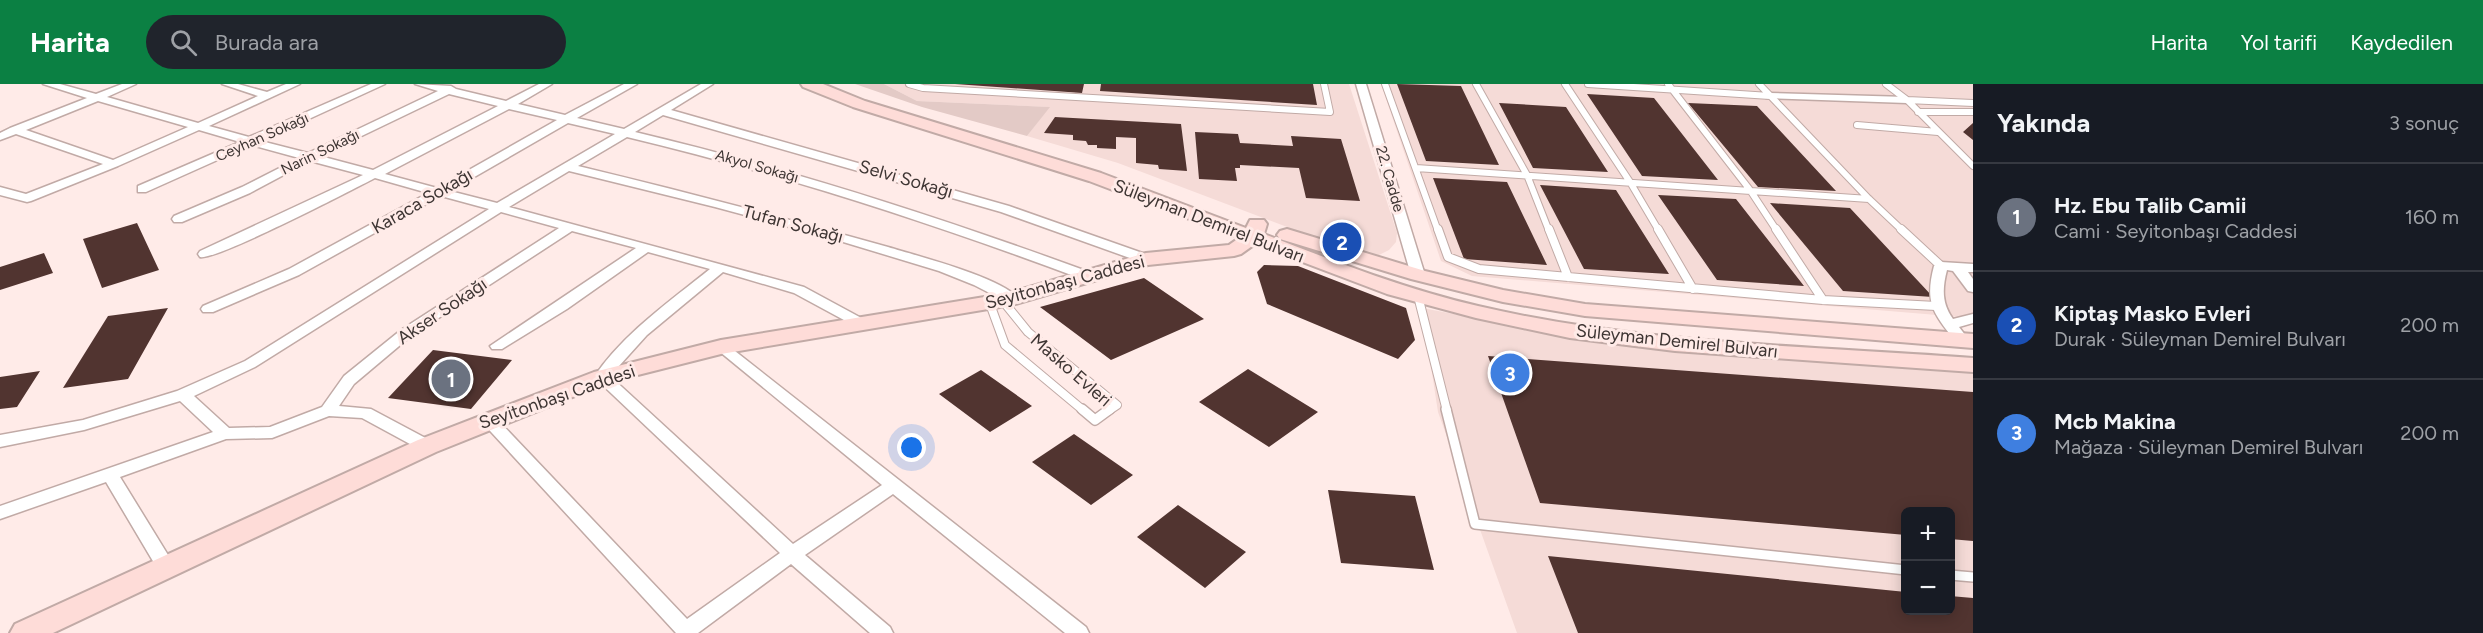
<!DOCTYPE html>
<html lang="tr">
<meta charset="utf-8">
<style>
:root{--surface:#171b24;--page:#20242c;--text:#f1f3f6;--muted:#9ea1a6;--line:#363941;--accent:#0b8043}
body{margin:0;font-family:Figtree,sans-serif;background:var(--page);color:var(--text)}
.controls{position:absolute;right:18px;bottom:18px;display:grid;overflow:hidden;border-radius:9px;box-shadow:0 3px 15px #0003}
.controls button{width:54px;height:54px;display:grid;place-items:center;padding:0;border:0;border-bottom:2px solid var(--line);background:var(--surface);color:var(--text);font:30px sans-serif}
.you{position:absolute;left:912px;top:364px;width:21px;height:21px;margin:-15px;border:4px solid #fff;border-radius:50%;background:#1a73e8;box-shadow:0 0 0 9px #1a73e833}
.badge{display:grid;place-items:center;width:39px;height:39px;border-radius:50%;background:var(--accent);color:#fff;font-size:20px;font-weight:700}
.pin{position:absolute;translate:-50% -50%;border:3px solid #fff;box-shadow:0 2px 6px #0006}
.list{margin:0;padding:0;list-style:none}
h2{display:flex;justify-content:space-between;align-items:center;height:78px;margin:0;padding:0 24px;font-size:26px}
h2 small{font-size:20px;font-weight:400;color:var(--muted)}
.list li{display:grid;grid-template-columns:39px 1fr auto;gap:18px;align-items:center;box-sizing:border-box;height:108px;padding:0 24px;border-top:2px solid var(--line)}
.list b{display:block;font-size:22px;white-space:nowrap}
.list p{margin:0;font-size:20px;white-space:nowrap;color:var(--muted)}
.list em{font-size:20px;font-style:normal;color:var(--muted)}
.icon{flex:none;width:33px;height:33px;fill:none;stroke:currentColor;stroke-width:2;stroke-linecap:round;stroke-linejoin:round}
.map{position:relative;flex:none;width:1973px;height:549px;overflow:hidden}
header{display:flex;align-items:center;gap:36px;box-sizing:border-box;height:84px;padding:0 30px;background:var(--accent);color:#fff}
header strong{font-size:28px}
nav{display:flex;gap:33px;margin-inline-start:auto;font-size:21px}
.search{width:420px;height:54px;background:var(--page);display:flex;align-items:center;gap:15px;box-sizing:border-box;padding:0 21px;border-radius:33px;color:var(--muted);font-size:22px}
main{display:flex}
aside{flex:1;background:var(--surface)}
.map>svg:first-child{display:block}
</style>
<header>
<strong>Harita</strong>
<div class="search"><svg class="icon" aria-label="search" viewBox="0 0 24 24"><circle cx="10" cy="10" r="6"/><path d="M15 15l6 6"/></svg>Burada ara</div>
<nav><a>Harita</a><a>Yol tarifi</a><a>Kaydedilen</a></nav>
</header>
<main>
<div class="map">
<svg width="1973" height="549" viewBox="0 0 1973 549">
<rect width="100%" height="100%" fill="#ffebe8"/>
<!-- built -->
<path fill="#f5dbd7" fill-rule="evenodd" d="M884,0h465l48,149 -1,9 -7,8 -10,5 -9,2 -14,-4 -238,-90 -91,-27 22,-29 -132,-6z
M1381,0h592v234l-501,-42 -31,-15z
M1422,224l202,38 349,27v260h-456l-79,-221zM1906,428h44v98h-44z"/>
<!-- green -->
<path fill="#e3cac6" d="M855,0h29l33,17 133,6 -23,29 -105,-29z"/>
<!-- building -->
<path fill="#513430" d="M955,0h129l-2,9z
M1101,0h212l4,21 -217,-14z
M1397,0l64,2 38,79 -73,-4z
M1587,10l67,4 64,82 -76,-4z
M1499,19l67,4 42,65 -75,-4z
M1688,19l69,3 79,85 -78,-4z
M1055,33l126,7 6,47 -28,-2 -1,-4 -22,-2v-25l-20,-1v12l-19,-1v-3h-9l-2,-4 -13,-1v-5l-29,-2z
M1973,39v17l-10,-8z
M1195,48l43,2 2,9 53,3 -2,-10 50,3 19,62 -54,-3 -7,-30 -59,-3v3h-5l2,13 -38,-2z
M1433,94l74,4 40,83 -83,-6z
M1540,101l76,5 53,84 -85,-5z
M1658,111l78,4 68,87 -87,-6z
M1770,119l80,5 83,89 -90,-6z
M137,139l22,47 -57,18 -19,-49z
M44,169l9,20 -53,17v-23z
M1264,181l34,1 108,42 9,32 -17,19 -131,-55 -10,-32z
M1144,194l60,41 -93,41 -71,-53z
M168,224l-40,71 -65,9 45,-72z
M433,266l79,10 -41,49 -83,-11z
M1488,272l485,36v149l-23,-2v-27h-44v23l-366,-32z
M1248,285l70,43 -49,35 -70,-45z
M981,286l51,36 -42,26 -51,-38z
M40,287l-23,36 -17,2v-32z
M1074,350l59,41 -42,30 -59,-43z
M1328,406l87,6 19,74 -93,-7z
M1178,421l68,47 -41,36 -68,-51z
M1548,472l358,36v18h44v-14l23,2v35h-395z"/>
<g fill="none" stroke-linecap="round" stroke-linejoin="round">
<defs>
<path id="lane-far2" d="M909,0l14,4 407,24 -6,-28
M1385,0l53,147
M1476,0l51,91 22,56
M1565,0l65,98 29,49
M1588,0l182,12
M1668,0l82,106 27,41
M1759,0l110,115 34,32
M1886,0l21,16 66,66
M1907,16l66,3
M1918,28h55
M1857,41l81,7
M1416,84l453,31"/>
<path id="lane-far1" d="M1438,145l10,28 31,12 344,31 113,6
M1549,145l19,48
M1658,145l35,60
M1776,145l47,71
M1901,145l40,37
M1418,212l29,115
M1003,217l25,31 89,73 -9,6
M990,220l15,41 79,66"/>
<path id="lane" d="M1082,325l13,11 15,-11
M1446,325l29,115 431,46
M1950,491l23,2"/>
<path id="street" d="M43,0h17l36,10 26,-10h14l-29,13 91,26 60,-27 -36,-12h16l29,8 19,-8h14l-91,42 40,11 122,-53h14l-124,57 47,12 130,-62 -23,-7 36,2 5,3 50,12 33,-17h13l-34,20 47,11 59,-31h13l-60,34 47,11 77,-45h12l-42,26 338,96 142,50 2,3 -2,3h-10l-140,-50 -338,-97 -28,17c156,37 307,86 457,141l2,3 -2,3h-10c-150,-56 -300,-105 -455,-142l-49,29c104,25 207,52 310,81 29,9 113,30 131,52l-2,3h-10l-33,-17 -35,-14 -109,-33 -115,-31 -146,-36 -60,36 295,80 61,33 2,3 -2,3h-10l-61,-33 -71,-21 -76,63 -37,41 183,168 89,-59 -168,-138 2,-3h10l360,283 3,6h-24l-172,-139 -88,61 85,72 3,6h-23l-79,-69 -93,69h-22l-196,-213 2,-4h12l193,203 93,-66 -186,-176c30,-44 75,-75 116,-108l-62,-17 -81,57 -65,40h-10l-2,-3 146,-98 -64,-17 -161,105 -57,48 -15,22 32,3 62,33 2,4 -2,4h-12l-59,-32 -33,-2 -57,22 -46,1 -106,38 56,91 -2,5 -7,2 -7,-2 -54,-91 -106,37v-13l213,-74 -33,-31 -96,29 -84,17v-12l83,-15 94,-29 68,-30 244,-152 -48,-13 -142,79 -86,37h-10l-2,-3 2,-3 86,-37 139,-76 -53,-15c-23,12 -160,83 -175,79l-2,-3 2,-3 163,-76 -53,-14 -60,32 -68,29h-8l-2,-3 2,-3 68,-29 57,-29 -48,-13 -105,47h-8v-6l102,-44 -41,-12 -81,36 -87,35 -4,1 -27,-7v-8l26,7 77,-30 -87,-30 -16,6v-7l10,-5 77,-30zM449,10l49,12 -125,64 -53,-14zM98,17l90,26 -75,33 -87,-30zM509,25l48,11 -120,68 -52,-14zM568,39l47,11 -118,69 -47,-12zM501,128l58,16 -158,102 -57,46 -22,31 -52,20 -41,1 -35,-32 61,-29z
M1356,0h10l59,191 -2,3 -5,1 -7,-4z
M1770,9l137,4 5,3 -5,3 -141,-5v-4z
M1941,178l32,2v8h-5l5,7v13l-5,-1 -15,-20 -6,-1c-5,19 -5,34 6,49l20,-5v9l-14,4 10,13 -2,3h-10c-23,-29 -33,-39 -23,-77z"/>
<path id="secondary" d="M801,0h22l42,17 236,72 145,55 4,-8h14l3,4 -3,10c70,27 140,55 214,72 162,38 330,40 495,52v14l-298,-21 -105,-13 -94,-20 -89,-24 -132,-50 -14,10 -7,2 -86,9 -136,40 -291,49 -111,28 -174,70 -383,181h-43l5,-9 403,-184 176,-68 127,-32 288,-47 137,-40 83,-8 10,-7 -150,-57 -236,-74 -50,-20z
M1287,145l138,42 78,19 82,14 388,30v14l-388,-32 -82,-14 -92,-23 -131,-40 -3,-4 3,-4z"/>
</defs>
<!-- lane-far2 casing -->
<use href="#lane-far2" stroke="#c1aaa6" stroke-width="8"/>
<!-- lane-far1 casing -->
<use href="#lane-far1" stroke="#c1aaa6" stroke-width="10"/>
<!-- lane casing -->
<use href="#lane" stroke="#c1aaa6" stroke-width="12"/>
<!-- street casing -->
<use href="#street" stroke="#c1aaa6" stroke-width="3"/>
<!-- secondary casing -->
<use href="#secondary" stroke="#c1aaa6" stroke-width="4"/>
<!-- lane-far2 -->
<use href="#lane-far2" stroke="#fff" stroke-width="6"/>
<!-- lane-far1 -->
<use href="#lane-far1" stroke="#fff" stroke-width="8"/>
<!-- lane -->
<use href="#lane" stroke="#fff" stroke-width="9"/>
<!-- street -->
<use href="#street" fill="#fff" fill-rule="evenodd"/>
<!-- secondary -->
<use href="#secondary" fill="#fedcd8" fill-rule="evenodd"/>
</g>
<g text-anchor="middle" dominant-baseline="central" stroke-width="6" stroke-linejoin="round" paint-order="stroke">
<!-- far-street labels -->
<g font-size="15" fill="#3e3533" stroke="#ffebe8">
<text transform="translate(262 53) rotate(-24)">Ceyhan Sokağı</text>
<text transform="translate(320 68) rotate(-26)">Narin Sokağı</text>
<text transform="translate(757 82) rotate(16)">Akyol Sokağı</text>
<text transform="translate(1390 95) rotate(74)">22. Cadde</text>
</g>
<!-- street labels -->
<g font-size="18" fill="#3e3533" stroke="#ffebe8">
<text transform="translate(906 95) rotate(16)">Selvi Sokağı</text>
<text transform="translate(422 117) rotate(-30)">Karaca Sokağı</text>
<text transform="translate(1209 137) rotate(21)">Süleyman Demirel Bulvarı</text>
<text transform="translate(793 140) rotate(15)">Tufan Sokağı</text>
<text transform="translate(1065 198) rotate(-15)">Seyitonbaşı Caddesi</text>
<text transform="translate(442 227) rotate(-34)">Akser Sokağı</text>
<text transform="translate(1677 257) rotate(6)">Süleyman Demirel Bulvarı</text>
<text transform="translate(1071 286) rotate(41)">Masko Evleri</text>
<text transform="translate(557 313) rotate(-19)">Seyitonbaşı Caddesi</text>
</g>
</g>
</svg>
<div class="controls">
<button>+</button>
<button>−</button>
</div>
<div class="you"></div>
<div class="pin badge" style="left:451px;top:295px;background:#6b7280">1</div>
<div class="pin badge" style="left:1342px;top:158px;background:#1a4fb4">2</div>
<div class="pin badge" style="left:1510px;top:289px;background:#3f7fe0">3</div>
</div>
<aside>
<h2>Yakında<small>3 sonuç</small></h2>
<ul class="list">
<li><span class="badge" style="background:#6b7280">1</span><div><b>Hz. Ebu Talib Camii</b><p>Cami · Seyitonbaşı Caddesi</p></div><em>160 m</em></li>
<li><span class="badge" style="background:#1a4fb4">2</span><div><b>Kiptaş Masko Evleri</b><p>Durak · Süleyman Demirel Bulvarı</p></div><em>200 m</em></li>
<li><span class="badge" style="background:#3f7fe0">3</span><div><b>Mcb Makina</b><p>Mağaza · Süleyman Demirel Bulvarı</p></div><em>200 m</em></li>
</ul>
</aside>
</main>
